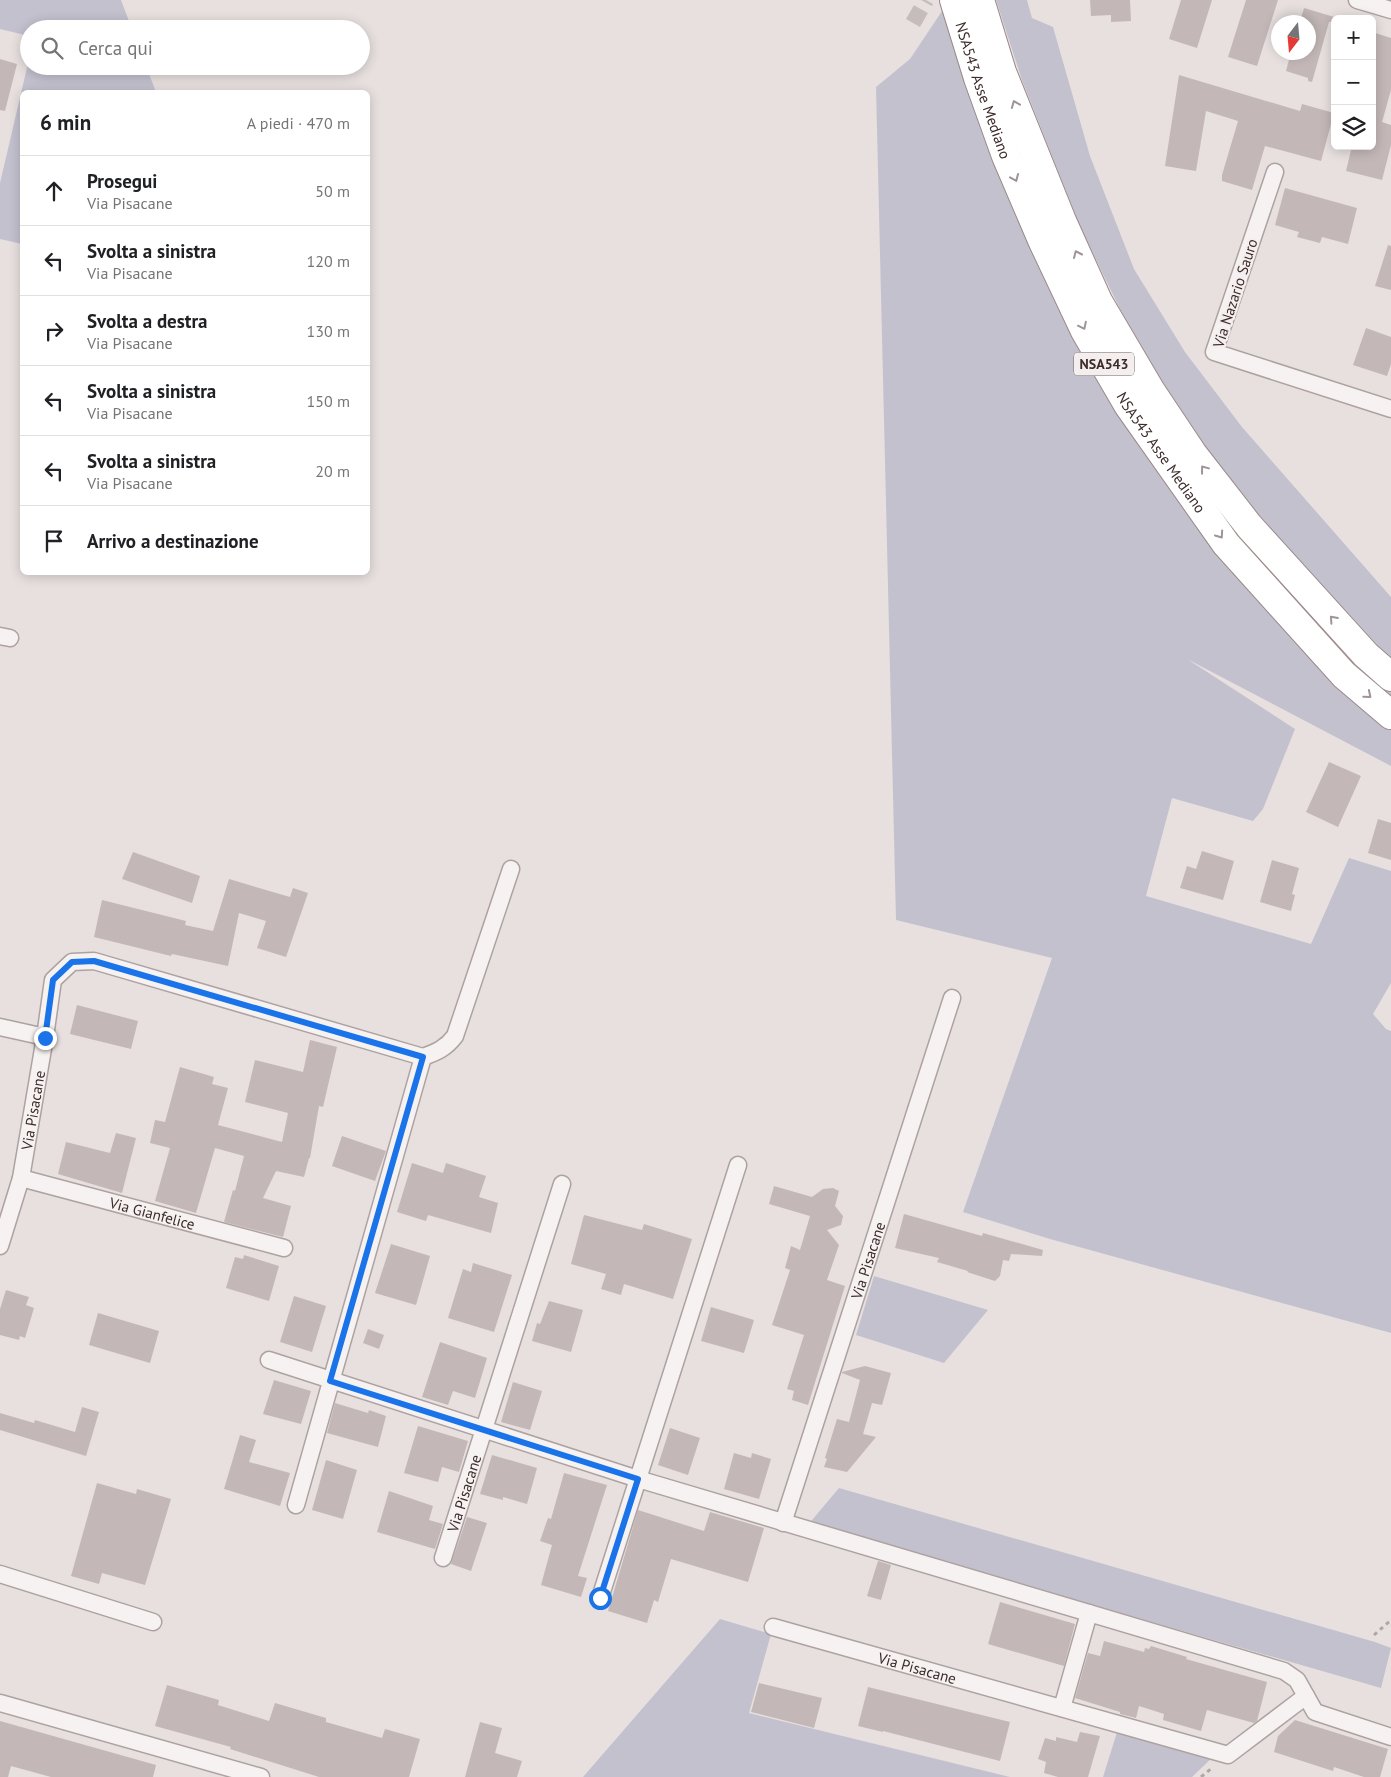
<!DOCTYPE html>
<html lang="it">
<meta charset="utf-8">
<style>
:root{--surface:#fff;--page:#f2f2f2;--text:#202124;--muted:#757577;--line:#e0e0e0}
body{margin:0;font-family:"PT Sans",sans-serif;background:var(--page);color:var(--text)}
.controls{position:absolute;right:15px;top:15px;display:grid;overflow:hidden;border-radius:8px;box-shadow:0 2px 12px #0003}
.controls button{width:45px;height:45px;display:grid;place-items:center;padding:0;border:0;border-bottom:1px solid var(--line);background:var(--surface);color:var(--text);font:25px sans-serif}
.compass{position:absolute;left:1271px;top:15px;width:45px;height:45px;border-radius:50%;background:var(--surface);box-shadow:0 2px 12px #0003;rotate:196deg}
.stop{position:absolute;width:15px;height:15px;margin:-11px;border:4px solid #1a73e8;border-radius:50%;background:#fff}
.stop.end{background:#1a73e8;border-color:#fff;box-shadow:0 1px 5px #0008}
.list{margin:0;padding:0;list-style:none}
h2{display:flex;justify-content:space-between;align-items:center;height:65px;margin:0;padding:0 20px;font-size:21px}
h2 small{font-size:16px;font-weight:400;color:var(--muted)}
.list li{display:grid;grid-template-columns:32px 1fr auto;gap:15px;align-items:center;box-sizing:border-box;height:70px;padding:0 20px;border-top:1px solid var(--line)}
.list b{display:block;font-size:19px;white-space:nowrap}
.list p{margin:0;font-size:16px;white-space:nowrap;color:var(--muted)}
.list em{font-size:16px;font-style:normal;color:var(--muted)}
.icon{flex:none;width:28px;height:28px;fill:none;stroke:currentColor;stroke-width:2;stroke-linecap:round;stroke-linejoin:round}
.map{position:relative;flex:none;width:1391px;height:1777px;overflow:hidden}
.search{position:absolute;background:var(--surface);box-shadow:0 2px 12px #0003;left:20px;top:20px;width:350px;height:55px;display:flex;align-items:center;gap:12px;box-sizing:border-box;padding:0 18px;border-radius:28px;color:var(--muted);font-size:19px}
.panel{position:absolute;background:var(--surface);box-shadow:0 2px 12px #0003;left:20px;top:90px;width:350px;height:485px;border-radius:8px}
.map>svg:first-child{display:block}
</style>
<div class="map">
<svg width="1391" height="1777" viewBox="0 0 1391 1777">
<rect width="100%" height="100%" fill="#e7e0df"/>
<!-- green -->
<path fill="#c4c1cf" d="M0,0h121l11,29h-103v7l-29,-7z
M996,0h31l5,18 21,9 37,129 44,113 51,83 57,75 149,170v169l-204,-107 108,70 -32,80 -10,12 -81,-23 -26,98 165,48 38,-86 42,13v112l-18,31 13,15 5,2v302l-341,-94 -87,-27 89,-254 -156,-38 -20,-833 34,-28 34,-51 267,537 81,93 48,51 36,-37 -60,-64 -101,-123 -42,-65 -53,-91 -40,-82 -58,-147z
M29,59v7h117l10,26h-134v152l-22,-5v-56z
M874,1276l114,34 -44,53 -88,-28z
M839,1488l536,154 16,6 -10,40 -386,-111 -188,-51z
M720,1619l51,15 -22,79 261,64h-427z
M1118,1729l96,27 -22,21h-89z"/>
<!-- building -->
<path fill="#c3b8b7" d="M1090,0h40l1,21 -20,1v-7l-20,1z
M1181,0h31l-15,48 -28,-9z
M1246,0h32l-21,66 -29,-9z
M1304,8l37,11h-6v3h-6l-17,60 -4,-1v-3l-22,-7 5,-19h17v-30h-8z
M1372,32l19,6v52l-9,32 9,3v20l-9,35 -36,-9 6,-25h20z
M0,59l17,5 -12,47 -5,-1z
M1179,75l121,36 2,-7 32,9 -13,48 -56,-15 -13,44 -30,-9v-6l16,-54 -32,-10 -10,60 -31,-5z
M1285,188l72,20 -9,36 -26,-7 -2,6 -23,-6 2,-5 -24,-7z
M1388,245l3,1v44l-16,-4z
M1366,328l25,9v27l-4,12 -34,-11z
M1329,762l32,14 -23,51 -32,-15z
M1378,819l13,4v37l-23,-7z
M1202,851l32,10 -11,39 -43,-12 7,-22 9,3z
M133,852l67,24 -8,27 -70,-24z
M1272,860l27,8 -7,26 3,1 -4,16 -31,-9z
M229,879l61,18 3,-9 15,5 -22,64 -29,-9 9,-27 -27,-8 -11,53 -56,-12 -1,2 -77,-19 8,-37 84,21 -1,4 28,6z
M77,1005l61,16 -7,28 -61,-15z
M310,1040l27,7 -14,60 -4,-1 -9,52h-1l-5,19 -28,-6 -13,27 28,8 -8,31 -59,-15 9,-32 2,1 9,-35 -29,-8 -19,65 -41,-12 15,-53 -20,-5 5,-23 10,2 15,-55 34,10 -2,7 16,4 -10,37 64,17 6,-29 -43,-11 10,-42 48,12z
M116,1133l20,5 -14,55 -64,-19 8,-32 44,11z
M342,1136l44,15 -11,30 -43,-15z
M412,1163l31,10 3,-10 40,13 -7,21 19,6 -7,30 -63,-18 -2,6 -29,-9z
M774,1186l38,11 11,-8 10,-1 6,3 -4,15 8,10 -2,9 -14,5 12,15 -12,35 18,6 -37,119 -16,-5 2,-9 -7,-2 17,-54 -32,-10 18,-55 -5,-2 6,-22 9,4 10,-34 -41,-12z
M904,1214l78,22 1,-3 60,17 -1,6 -31,-2 -2,7 -6,-1 -3,16 -5,5 -28,-9 1,-1 -31,-9 2,-4 -44,-10z
M584,1215l58,15 2,-6 48,15 -19,60 -49,-15 -3,11 -20,-6 5,-15 -35,-10z
M391,1244l39,12 -14,49 -41,-12z
M244,1255l35,11 -10,35 -43,-13 9,-31 8,2z
M473,1263l39,12 -18,57 -46,-14 15,-49 8,3z
M6,1290l23,7 -3,8 8,3 -9,30 -5,-2 -1,4 -19,-5v-26z
M294,1296l32,10 -14,46 -32,-10z
M549,1301l34,9 -12,42 -39,-11 5,-18 3,1z
M711,1307l43,13 -10,33 -43,-12z
M98,1313l61,18 -9,32 -61,-18z
M368,1329l16,6 -5,14 -16,-6z
M440,1342l47,16 -12,40 -22,-7 -5,14 -26,-8z
M865,1366l26,7 -9,32 -10,-2 -9,31 13,3 -29,35 -23,-5 3,-8 -2,-1 12,-39 12,3 11,-42 -18,-7v-1z
M274,1380l37,11 -10,33 -38,-10z
M513,1382l29,9 -12,39 -29,-8z
M335,1403l33,10 1,-3 17,6 -8,31 -51,-14z
M82,1407l17,5 -13,44 -86,-26v-17l34,10 1,-3 40,12z
M418,1426l50,15 -9,31 -17,-5 -4,15 -34,-9z
M670,1428l30,10 -12,37 -30,-10z
M240,1435l16,5 -7,22 41,11 -10,33 -56,-17z
M734,1453l17,5 1,-5 19,6 -12,40 -35,-10z
M492,1455l45,13 -10,36 -24,-7v3l-23,-6z
M326,1460l31,10 -14,49 -31,-9z
M564,1473l43,12 -29,91 9,2 -6,19 -40,-12 11,-40 -12,-4 8,-23 3,1z
M97,1483l39,11 1,-5 34,10 -26,86 -43,-12 -3,11 -28,-8z
M389,1491l44,15 -4,14 14,4 -8,25 -58,-17z
M638,1510l66,21 6,-19 54,16 -16,54 -77,-23 -13,43 -4,-2 -7,23 -39,-12z
M467,1517l20,6 -16,48 -20,-7z
M878,1561l13,4 -10,35 -14,-4z
M1000,1602l75,22 -11,42 -76,-22z
M1104,1641l40,11 1,-4 4,1 2,-3 36,11 -1,2 81,23 -10,39 -3,2 -47,-13 -6,21 -38,-11 1,-6 -25,-8 -3,12 -16,-4v-2l-45,-14 13,-45 12,3z
M759,1683l63,15 -8,30 -63,-16z
M167,1685l52,15 -1,5 51,16 6,-18 51,15v4l56,16 3,-9 35,10 -11,38h-90l-89,-28 1,-2 -76,-21z
M868,1687l142,35 -10,39 -117,-30v1l-25,-6z
M1295,1720l93,29 -8,28h-16l-30,-10 -1,4 -59,-19 4,-16z
M0,1721l156,44 -3,12h-102l-40,-11 -3,11h-8z
M480,1722l22,6 -7,25 27,8 -5,16h-52z
M1080,1732l20,4 -12,41h-30l-14,-4 2,-11 -8,-3 7,-21 11,3v-4l21,5z"/>
<g fill="none" stroke-linecap="round" stroke-linejoin="round">
<!-- street-tunnel -->
<path stroke="#c5bcbb" stroke-width="16" stroke-dasharray="16 8" stroke-linecap="butt" d="M913,23l13,-23"/>
<defs>
<g id="street">
<path d="M1357,0l34,10"/>
<path d="M1275,172l-61,180 177,57"/>
<path d="M0,636l10,2"/>
<path d="M0,1027l45,10"/>
<path d="M423,1057c14,-5 23,-9 32,-21l56,-167"/>
<path id="s1" d="M21,1178l263,70"/>
<path id="s2" d="M0,1246l21,-68 24,-141 8,-57 19,-18 22,-1 329,96 -127,448"/>
<path d="M269,1360l369,119 646,192 13,9 18,32 76,25"/>
<path id="s3" d="M783,1523l169,-525"/>
<path id="s4" d="M443,1558l119,-374"/>
<path d="M0,1574l153,48"/>
<path d="M600,1598l138,-433"/>
<path id="s5" d="M773,1627l455,128 78,-59"/>
<path d="M0,1703l261,74"/>
<path d="M1062,1708l27,-95"/>
</g>
<g id="highway">
<path id="s6" d="M954,0l24,78 28,78 36,84 43,91 43,74 98,139 118,131 47,40"/>
<path d="M980,0l22,72 60,149 36,80 53,90 42,63 56,72 117,129 25,22"/>
</g>
</defs>
<!-- street casing -->
<use href="#street" stroke="#ada2a1" stroke-width="19"/>
<!-- highway casing -->
<use href="#highway" stroke="#9b8988" stroke-width="30"/>
<!-- path -->
<path stroke="#afa6a5" stroke-width="3" stroke-dasharray="4 4" stroke-linecap="butt" d="M1374,1635l17,-15
M1201,1777l11,-9"/>
<!-- street -->
<use href="#street" stroke="#f5f2f1" stroke-width="16"/>
<!-- highway -->
<use href="#highway" stroke="#fff" stroke-width="28"/>
</g>
<!-- one-way arrows -->
<defs><path id="oneway-chevron" d="M-2-3.5L2.5 0L-2 3.5" fill="none" stroke-width="1.6" stroke-linecap="round" stroke-linejoin="round" transform="scale(1.25)"/></defs>
<g stroke="#9e9594">
<use href="#oneway-chevron" transform="translate(1015 104) rotate(-112)"/>
<use href="#oneway-chevron" transform="translate(1015 178) rotate(67)"/>
<use href="#oneway-chevron" transform="translate(1077 254) rotate(-114)"/>
<use href="#oneway-chevron" transform="translate(1083 326) rotate(64)"/>
<use href="#oneway-chevron" transform="translate(1204 469) rotate(-127)"/>
<use href="#oneway-chevron" transform="translate(1220 535) rotate(55)"/>
<use href="#oneway-chevron" transform="translate(1333 619) rotate(-132)"/>
<use href="#oneway-chevron" transform="translate(1368 695) rotate(40)"/>
</g>
<g fill="none" stroke-linecap="round" stroke-linejoin="round">
<!-- route -->
<path stroke="#1a73e8" stroke-width="6" d="M45,1038l8,-58 19,-18 22,-1 329,96 -93,324 308,98 -38,119"/>
</g>
<g text-anchor="middle" dominant-baseline="central" stroke-width="4.5" stroke-linejoin="round" paint-order="stroke">
<!-- shield labels -->
<rect fill="#f4efee" stroke="#736665" stroke-width="1" x="1074" y="352.5" width="60" height="23" rx="4"/>
<g font-size="14" font-weight="bold" fill="#3c2b2a">
<text x="1104" y="364">NSA543</text>
</g>
<!-- street labels -->
<g font-size="15" fill="#3c2b2a" stroke="#f4efee">
<text stroke="none"><textPath href="#s6" startOffset="95">NSA543 Asse Mediano</textPath></text>
<text transform="translate(1235 293) rotate(-72)">Via Nazario Sauro</text>
<text stroke="none"><textPath href="#s6" startOffset="500">NSA543 Asse Mediano</textPath></text>
<text stroke="none"><textPath href="#s2" startOffset="140">Via Pisacane</textPath></text>
<text stroke="none"><textPath href="#s1" startOffset="136">Via Gianfelice</textPath></text>
<text stroke="none"><textPath href="#s3" startOffset="276">Via Pisacane</textPath></text>
<text stroke="none"><textPath href="#s4" startOffset="68">Via Pisacane</textPath></text>
<text stroke="none"><textPath href="#s5" startOffset="150">Via Pisacane</textPath></text>
</g>
</g>
</svg>
<div class="controls">
<button>+</button>
<button>−</button>
<button><svg class="icon" aria-label="layers" viewBox="0 0 24 24"><path d="M12 4l9 5-9 5-9-5zM3 14l9 5 9-5"/></svg></button>
</div>
<svg class="compass" viewBox="-18 -18 36 36"><path d="M0-13l5 13h-10z" fill="#e53935"/><path d="M0 13l5-13h-10z" fill="#757577"/></svg>
<div class="stop" style="left:600px;top:1598px"></div>
<div class="stop end" style="left:45px;top:1038px"></div>
<div class="search"><svg class="icon" aria-label="search" viewBox="0 0 24 24"><circle cx="10" cy="10" r="6"/><path d="M15 15l6 6"/></svg>Cerca qui</div>
<section class="panel">
<h2>6 min<small>A piedi · 470 m</small></h2>
<ul class="list">
<li><svg class="icon" aria-label="ahead" viewBox="0 0 24 24"><path d="M12 20V5M6 11l6-6 6 6"/></svg><div><b>Prosegui</b><p>Via Pisacane</p></div><em>50 m</em></li>
<li><svg class="icon" aria-label="left" viewBox="0 0 24 24"><path d="M17 20v-9H6M10 6l-5 5 5 5"/></svg><div><b>Svolta a sinistra</b><p>Via Pisacane</p></div><em>120 m</em></li>
<li><svg class="icon" aria-label="right" viewBox="0 0 24 24"><path d="M7 20v-9h11M14 6l5 5-5 5"/></svg><div><b>Svolta a destra</b><p>Via Pisacane</p></div><em>130 m</em></li>
<li><svg class="icon" aria-label="left" viewBox="0 0 24 24"><path d="M17 20v-9H6M10 6l-5 5 5 5"/></svg><div><b>Svolta a sinistra</b><p>Via Pisacane</p></div><em>150 m</em></li>
<li><svg class="icon" aria-label="left" viewBox="0 0 24 24"><path d="M17 20v-9H6M10 6l-5 5 5 5"/></svg><div><b>Svolta a sinistra</b><p>Via Pisacane</p></div><em>20 m</em></li>
<li><svg class="icon" aria-label="arrive" viewBox="0 0 24 24"><path d="M6 21V4h12l-3 4 3 4H6"/></svg><div><b>Arrivo a destinazione</b></div></li>
</ul>
</section>
</div>
